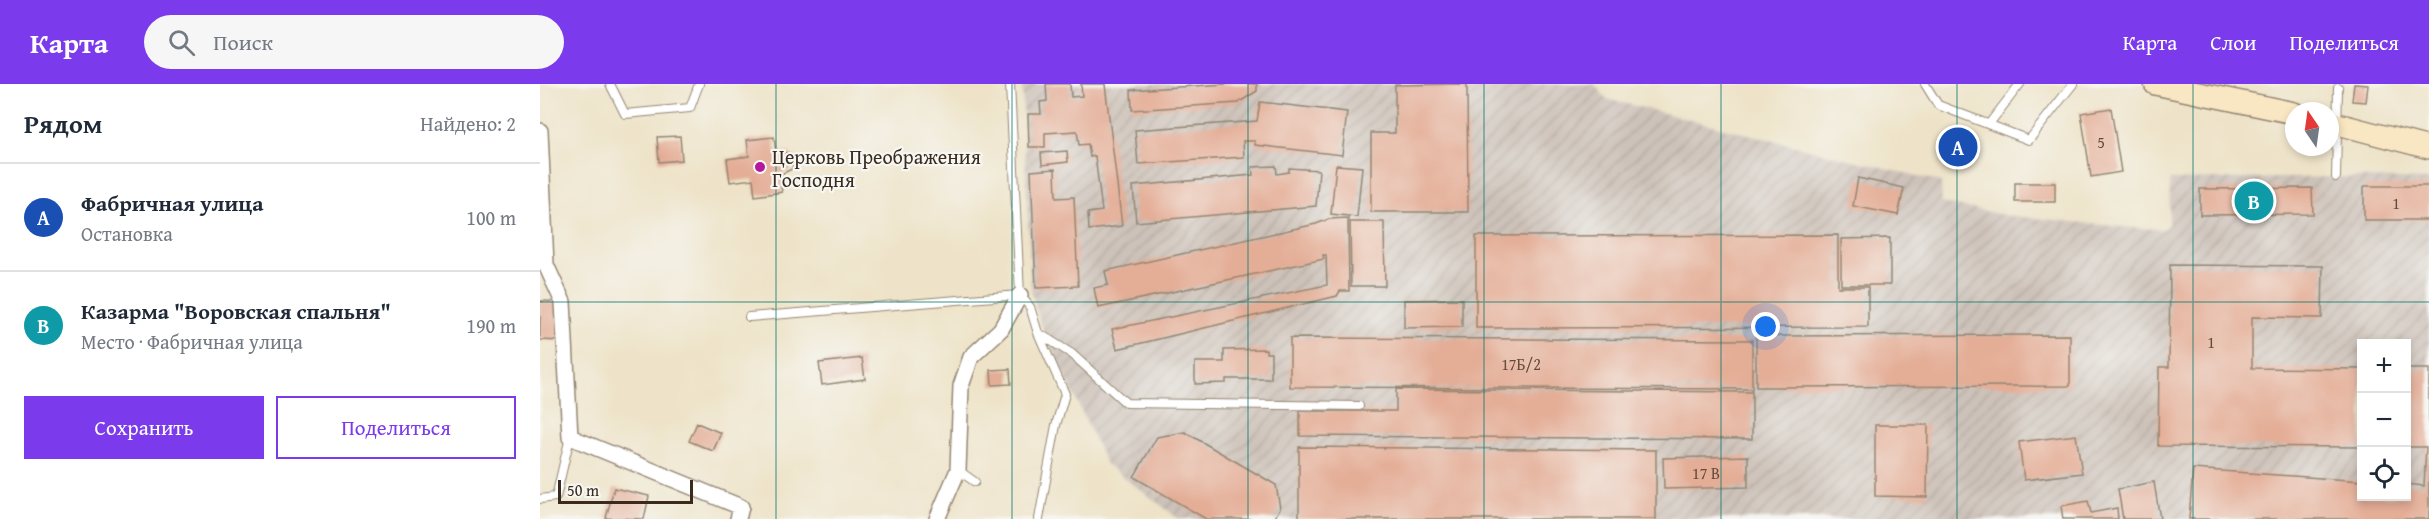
<!DOCTYPE html>
<html lang="ru">
<meta charset="utf-8">
<style>
:root{--surface:#fff;--page:#f6f6f7;--text:#1f2937;--muted:#747a83;--line:#e0e1e3;--accent:#7c3aed}
body{margin:0;font-family:"Gentium Book Plus",serif;background:var(--page);color:var(--text)}
.controls{position:absolute;right:18px;bottom:18px;display:grid;overflow:hidden;border-radius:0px;box-shadow:0 3px 9px #0003}
.controls button{width:54px;height:54px;display:grid;place-items:center;padding:0;border:0;border-bottom:2px solid var(--line);background:var(--surface);color:var(--text);font:30px sans-serif}
.compass{position:absolute;left:1745px;top:18px;width:54px;height:54px;border-radius:50%;background:var(--surface);box-shadow:0 3px 9px #0003;rotate:347deg}
.scale{position:absolute;left:18px;bottom:15px;width:135px;box-sizing:border-box;padding-left:6px;border:3px solid #3b2a1e;border-top:0;font-size:16px;line-height:21px;white-space:nowrap;color:#3b2a1e;-webkit-text-stroke:4px #f6f6f2;paint-order:stroke}
.you{position:absolute;left:1226px;top:243px;width:21px;height:21px;margin:-15px;border:4px solid #fff;border-radius:50%;background:#1a73e8;box-shadow:0 0 0 9px #1a73e833}
.badge{display:grid;place-items:center;width:39px;height:39px;border-radius:50%;background:var(--accent);color:#fff;font-size:20px;font-weight:700}
.pin{position:absolute;translate:-50% -50%;border:3px solid #fff;box-shadow:0 2px 6px #0006}
.list{margin:0;padding:0;list-style:none}
h2{display:flex;justify-content:space-between;align-items:center;height:78px;margin:0;padding:0 24px;font-size:26px}
h2 small{font-size:20px;font-weight:400;color:var(--muted)}
.list li{display:grid;grid-template-columns:39px 1fr auto;gap:18px;align-items:center;box-sizing:border-box;height:108px;padding:0 24px;border-top:2px solid var(--line)}
.list b{display:block;font-size:22px;white-space:nowrap}
.list p{margin:0;font-size:20px;white-space:nowrap;color:var(--muted)}
.list em{font-size:20px;font-style:normal;color:var(--muted)}
.actions{display:flex;gap:12px;padding:18px 24px}
.actions a{flex:1;padding:14px 0;border:2px solid var(--accent);border-radius:0px;text-align:center;font-size:21px;color:var(--accent)}
.actions .main{background:var(--accent);color:#fff}
.icon{flex:none;width:33px;height:33px;fill:none;stroke:currentColor;stroke-width:2;stroke-linecap:round;stroke-linejoin:round}
.map{position:relative;flex:none;width:1889px;height:435px;overflow:hidden}
header{display:flex;align-items:center;gap:36px;box-sizing:border-box;height:84px;padding:0 30px;background:var(--accent);color:#fff}
header strong{font-size:28px}
nav{display:flex;gap:33px;margin-inline-start:auto;font-size:21px}
.search{width:420px;height:54px;background:var(--page);display:flex;align-items:center;gap:15px;box-sizing:border-box;padding:0 21px;border-radius:33px;color:var(--muted);font-size:22px}
main{display:flex}
aside{flex:1;background:var(--surface)}
.map>svg:first-child{display:block}
</style>
<header>
<strong>Карта</strong>
<div class="search"><svg class="icon" aria-label="search" viewBox="0 0 24 24"><circle cx="10" cy="10" r="6"/><path d="M15 15l6 6"/></svg>Поиск</div>
<nav><a>Карта</a><a>Слои</a><a>Поделиться</a></nav>
</header>
<main>
<aside>
<h2>Рядом<small>Найдено: 2</small></h2>
<ul class="list">
<li><span class="badge" style="background:#1a4fb4">A</span><div><b>Фабричная улица</b><p>Остановка</p></div><em>100 m</em></li>
<li><span class="badge" style="background:#0f9aa8">B</span><div><b>Казарма &quot;Воровская спальня&quot;</b><p>Место · Фабричная улица</p></div><em>190 m</em></li>
</ul>
<div class="actions"><a class="main">Сохранить</a><a>Поделиться</a></div>
</aside>
<div class="map">
<svg width="1889" height="435" viewBox="0 0 1889 435">
<defs>
<pattern id="industrial-furrows" width="10" height="10" patternUnits="userSpaceOnUse" patternTransform="scale(1.5)"><rect width="10" height="10" fill="#cdc2b9"/><path d="M-1 1l2-2M0 10L10 0M9 11l2-2" fill="none" stroke="#b1a79f"/></pattern>
</defs>
<rect width="100%" height="100%" fill="#f6f6f2"/>
<filter id="ink" filterUnits="userSpaceOnUse"><feTurbulence type="fractalNoise" baseFrequency=".0167" numOctaves="2"/><feDisplacementMap in="SourceGraphic" scale="12" xChannelSelector="R" yChannelSelector="G"/><feConvolveMatrix kernelMatrix="1 2 1 2 8 2 1 2 1" color-interpolation-filters="sRGB"/></filter>
<filter id="wash" filterUnits="userSpaceOnUse"><feTurbulence type="fractalNoise" baseFrequency=".008" numOctaves="4" result="noise"/><feDisplacementMap in="SourceGraphic" scale="24" xChannelSelector="R" yChannelSelector="G"/><feGaussianBlur stdDeviation="1.35" result="paint"/><feColorMatrix in="noise" values="0 0 0 0 0 0 0 0 0 0 0 0 0 0 0 0 0 1.4 0 .05"/><feComposite in="paint" operator="in"/></filter>
<g filter="url(#wash)">
<rect width="100%" height="100%" fill="#eee3c8"/>
<!-- industrial -->
<path fill="url(#industrial-furrows)" fill-rule="evenodd" d="M482,0h572l13,15 334,83 1,21 62,12 129,13 30,1 6,-5 1,-44 166,-3 93,3v339h-1250l-73,-55 -66,-142 -9,-31zM1822,260h44v152h-44z"/>
<g id="blocks">
<!-- building -->
<path fill="#e4ad96" d="M506,0h24l1,13 11,-1 -1,-12h24l17,142 -33,4 -1,-17 14,-2 -7,-55 -5,1 -2,-13 -9,1 -2,-14 -32,2v14h-16l-1,-33h13l-1,-12 7,-1z
M686,0h31v7l-19,12 -106,7 -1,-20z
M927,0l1,128h-97v-79h24v-48z
M1814,0l14,1 -2,17 -14,-1z
M720,18l87,10 -5,43 -87,-10v-4h-12l1,16 -106,7 -3,-34 122,-9z
M1571,24l10,64 -30,5 -10,-64z
M140,52l2,24 -23,2 -2,-25z
M234,53l2,15 14,1 4,8 -2,8 -13,6 3,17 -27,4 -2,-17 -23,3 -3,-23 22,-3 -2,-16z
M1422,55l11,8 -7,9 -11,-8z
M527,67l1,11 -26,3 -1,-12z
M796,81l26,2 -5,50 -26,-3z
M736,82l1,8 12,-2v-4l30,2 -3,36 -180,16 -3,-36 120,-11 -1,-8z
M515,85l1,29 18,-1 4,89 -42,2 -5,-117z
M1318,94l46,10 -6,27 -45,-9z
M1475,99h40v19h-40z
M1824,102h65v34h-65z
M1772,104l1,26 -113,1v-26z
M808,134l1,73h-9l-3,5 -220,53 -5,-20 215,-44 -1,-30h-3l1,4 -226,49 -4,-20 14,-3 -3,-14 211,-47 13,-5z
M810,138h34l1,64h-34z
M1298,151v52h30v40l-392,1v-92z
M1350,154v47h-49v-46z
M1630,181l153,1 -1,52 -70,-1v51l110,1v78l-204,-1 1,-79h10z
M922,215v28l-58,1v-28z
M0,217l23,1 -1,39 -22,-1z
M1530,251v51l-314,1v-51z
M750,254l462,2v49l-462,-2z
M726,265v4h5v26h-45v4l-31,1v-22h29v-12z
M322,274l3,21 -43,6 -3,-22z
M470,285l1,15 -19,1 -1,-15z
M1866,285h23v150h-240l4,-50 169,12v15h44v-12l18,2 2,-39h-20z
M856,305l356,3v47l-452,-3v-25h96z
M157,339l24,10 -8,18 -24,-10z
M1335,341h53l-1,72 -52,-1z
M645,348l91,53 4,23 -6,11h-68l-72,-42 23,-40z
M1536,351l6,38 -58,7 -5,-38z
M759,363l357,3v69h-357z
M1208,372v31l-84,2 -1,-31z
M1614,398l6,37h-37l-5,-30z
M74,404l35,8 -5,23 -38,-1z
M1548,417l3,12 26,-5 1,11h-55l-2,-13z"/>
</g>
</g>
<g filter="url(#ink)">
<use href="#blocks" fill-opacity="0" stroke="#948673" stroke-width="1.5"/>
<g fill="none" stroke-linecap="round" stroke-linejoin="round">
<defs>
<path id="lane" d="M70,0l15,30 65,-6 9,-24
M470,0l10,211 10,12 8,26 27,61 -9,31 -17,94
M1385,0l13,21 91,35 44,-56
M1449,40l31,-40
M1796,93l2,-89
M209,233l270,-22
M500,250l32,20 54,49 233,3
M418,386l17,12
M0,415l16,-2 14,-60"/>
<path id="street" d="M0,47l6,134 17,37 7,135 171,70 -3,12
M397,435l21,-49 3,-84 10,-29 30,-28 19,-34"/>
<path id="secondary" d="M1615,0l139,29
M1790,38l99,26"/>
</defs>
<!-- lane casing -->
<use href="#lane" stroke="#948673" stroke-width="10"/>
<!-- street casing -->
<use href="#street" stroke="#948673" stroke-width="18"/>
<!-- secondary casing -->
<use href="#secondary" stroke="#948673" stroke-width="24"/>
<!-- lane -->
<use href="#lane" stroke="#fff" stroke-width="8"/>
<!-- street -->
<use href="#street" stroke="#fff" stroke-width="15"/>
<!-- secondary -->
<use href="#secondary" stroke="#f9e7c3" stroke-width="21"/>
</g>
</g>
<!-- grid -->
<path fill="none" stroke="#0f766e" stroke-width="1.5" stroke-opacity="0.55" d="M236,0v435M472,0v435M708,0v435M944,0v435M1181,0v435M1417,0v435M1653,0v435M0,218h1889"/>
<!-- markers -->
<circle fill="#b5179e" stroke="#f6f6f2" stroke-width="2" cx="220" cy="83" r="6"/>
<g text-anchor="middle" dominant-baseline="central" stroke-width="4.5" stroke-linejoin="round" paint-order="stroke">
<!-- number labels -->
<g font-size="16" fill="#654b3c">
<text x="1561" y="58">5</text>
<text x="1856" y="119">1</text>
<text x="1671" y="258">1</text>
<text x="981" y="280">17Б/2</text>
<text x="1166" y="389">17 В</text>
</g>
<!-- poi labels -->
<g font-size="20" fill="#3b2a1e" stroke="#f6f6f2" text-anchor="start">
<text x="232" y="72">Церковь Преображения<tspan x="232" dy="23">Господня</tspan></text>
</g>
</g>
</svg>
<div class="controls">
<button>+</button>
<button>−</button>
<button><svg class="icon" aria-label="locate" viewBox="0 0 24 24"><circle cx="12" cy="12" r="6"/><path d="M12 2v4M12 18v4M2 12h4M18 12h4"/></svg></button>
</div>
<svg class="compass" viewBox="-18 -18 36 36"><path d="M0-13l5 13h-10z" fill="#e53935"/><path d="M0 13l5-13h-10z" fill="#747a83"/></svg>
<div class="scale">50 m</div>
<div class="you"></div>
<div class="pin badge" style="left:1418px;top:63px;background:#1a4fb4">A</div>
<div class="pin badge" style="left:1714px;top:117px;background:#0f9aa8">B</div>
</div>
</main>
